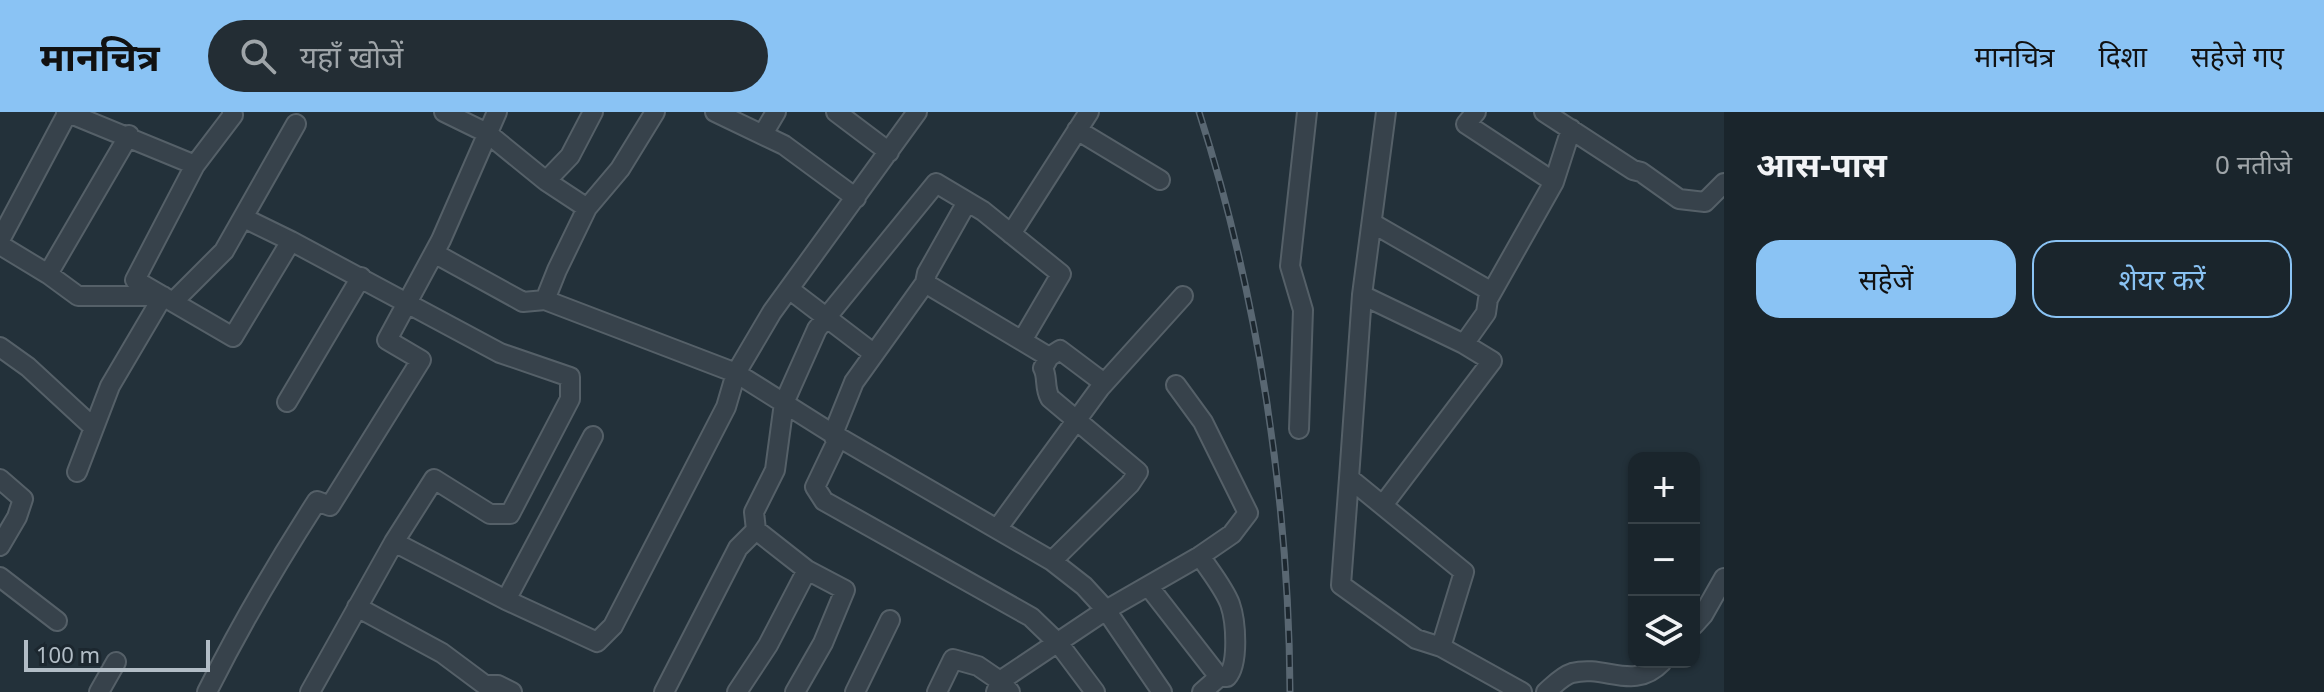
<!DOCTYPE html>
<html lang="hi">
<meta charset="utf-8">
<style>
:root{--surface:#1a252c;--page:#232d34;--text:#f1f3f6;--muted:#9fa5a9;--line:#384248;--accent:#8ac3f4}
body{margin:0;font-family:"Noto Sans","Noto Sans Devanagari",sans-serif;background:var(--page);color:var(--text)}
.controls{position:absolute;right:24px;bottom:24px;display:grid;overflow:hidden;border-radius:16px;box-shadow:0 2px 6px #0004}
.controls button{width:72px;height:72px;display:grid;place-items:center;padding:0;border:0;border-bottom:2px solid var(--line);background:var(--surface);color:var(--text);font:40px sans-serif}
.scale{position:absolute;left:24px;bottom:20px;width:186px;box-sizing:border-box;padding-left:8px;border:4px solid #b2bdc6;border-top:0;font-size:22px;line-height:28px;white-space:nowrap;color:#b2bdc6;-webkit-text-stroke:6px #1c272f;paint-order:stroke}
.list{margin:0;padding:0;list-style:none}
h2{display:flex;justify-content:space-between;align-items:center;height:104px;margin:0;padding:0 32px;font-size:34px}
h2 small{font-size:26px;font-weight:400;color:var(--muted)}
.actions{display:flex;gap:16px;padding:24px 32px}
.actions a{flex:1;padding:18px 0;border:2px solid var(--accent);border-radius:24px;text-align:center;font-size:28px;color:var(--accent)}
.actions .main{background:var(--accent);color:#111}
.icon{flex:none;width:44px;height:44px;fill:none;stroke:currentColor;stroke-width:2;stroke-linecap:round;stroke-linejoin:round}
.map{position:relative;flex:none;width:1724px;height:580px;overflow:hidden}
header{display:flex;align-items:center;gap:48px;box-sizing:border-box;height:112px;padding:0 40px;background:var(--accent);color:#111}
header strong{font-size:38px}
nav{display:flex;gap:44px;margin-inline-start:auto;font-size:28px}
.search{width:560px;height:72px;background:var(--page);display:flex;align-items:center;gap:20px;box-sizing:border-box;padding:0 28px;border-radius:44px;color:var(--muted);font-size:30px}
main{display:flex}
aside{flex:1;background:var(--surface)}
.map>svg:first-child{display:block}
</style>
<header>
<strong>मानचित्र</strong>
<div class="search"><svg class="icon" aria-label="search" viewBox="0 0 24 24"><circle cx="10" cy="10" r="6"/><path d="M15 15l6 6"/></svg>यहाँ खोजें</div>
<nav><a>मानचित्र</a><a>दिशा</a><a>सहेजे गए</a></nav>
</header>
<main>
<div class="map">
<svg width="1724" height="580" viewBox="0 0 1724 580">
<rect width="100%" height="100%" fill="#23313a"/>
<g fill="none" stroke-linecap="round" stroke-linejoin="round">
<defs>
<path id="minor" d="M66,0l129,53 -60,115 98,57 58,-96 209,112 70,24v22l-60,115h-20l-56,-35 -40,63 -84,150
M444,0l43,21 59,48 41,27
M715,0l69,33 72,53
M836,0l53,40
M1386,0l-24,183 -13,183 115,94 -23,75 81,45
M1476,0l-10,12 88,58
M1544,0l89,58 8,2 38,27 26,3 19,-19
M1077,18l83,50
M763,22l13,-22
M195,53l38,-50 -1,-3
M546,69l24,-25 23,-44
M967,90l-40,71 -2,10 124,74
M250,109l41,20
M1372,111l120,69
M1011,122l78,-122
M0,128l68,-128
M0,133l48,29 30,22h82
M434,141l89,49 22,-2 191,73 97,61 219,127 32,25 22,24 56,82
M48,162l81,-139
M925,171l-71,99 -21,52 3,9 -21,44 9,14 207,116 28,27 36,48
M789,177l84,64
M1362,183l102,49 28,17 -109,144
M545,188l12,-30 30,-62 33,-39 35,-57
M173,190l51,-51 72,-127
M1464,232l22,-31 2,-14 66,-117 17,-53
M0,235l28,20 66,61
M287,290l74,-125
M1299,317l4,-119 -13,-44 17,-154
M77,360l33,-86 53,-90
M1349,366l-8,107 75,54 25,8
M0,367l23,20 -6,18 -17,29
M997,417l103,-141 83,-92
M394,430l112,58 91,42 16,-16 113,-219 10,-34 36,-61 145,-200
M1200,444c10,15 24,32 30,48 6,17 9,60 -3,73h-8l-17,15
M1052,449l78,-77 8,-12 -88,-74c-6,-11 -2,-21 -7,-30l6,-11 11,-7 44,33
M0,465l57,44
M1149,475l70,90
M506,488l87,-164
M357,495l85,46 43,32h13l14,7
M1694,513l9,-10 21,-37
M99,580l17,-30
M207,580c33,-66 70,-129 110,-191l13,5 91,-146 -34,-20 54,-100 56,-128
M664,580l74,-144 18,-18
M737,580l31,-47 39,-75
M795,580l28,-49 22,-53 -38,-20 -51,-40 -2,-18 21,-42 9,-67 33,-74 119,-146 47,28 78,63 -38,65
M855,580l35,-72
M937,580l16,-33 25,7 22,15 -4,11
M1010,580l-10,-11 106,-71 94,-54 32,-22 16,-21 -45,-91 -27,-37
M1546,580c7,-6 16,-16 26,-19 34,-9 61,19 90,-11"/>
</defs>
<!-- minor casing -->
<use href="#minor" stroke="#556068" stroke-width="22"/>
<!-- minor -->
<use href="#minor" stroke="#37424b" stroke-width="18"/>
<defs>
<path id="rail" d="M1199,0c59,183 90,388 91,580"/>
</defs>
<!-- rail casing -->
<use href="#rail" stroke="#596772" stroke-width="7"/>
<!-- rail -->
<use href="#rail" stroke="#1c272f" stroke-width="4" stroke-dasharray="12" stroke-linecap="butt"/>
</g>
</svg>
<div class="controls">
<button>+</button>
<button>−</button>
<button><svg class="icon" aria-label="layers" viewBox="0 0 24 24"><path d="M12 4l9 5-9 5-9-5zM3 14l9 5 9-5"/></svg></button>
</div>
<div class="scale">100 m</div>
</div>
<aside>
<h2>आस-पास<small>0 नतीजे</small></h2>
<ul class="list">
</ul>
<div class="actions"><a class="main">सहेजें</a><a>शेयर करें</a></div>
</aside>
</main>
